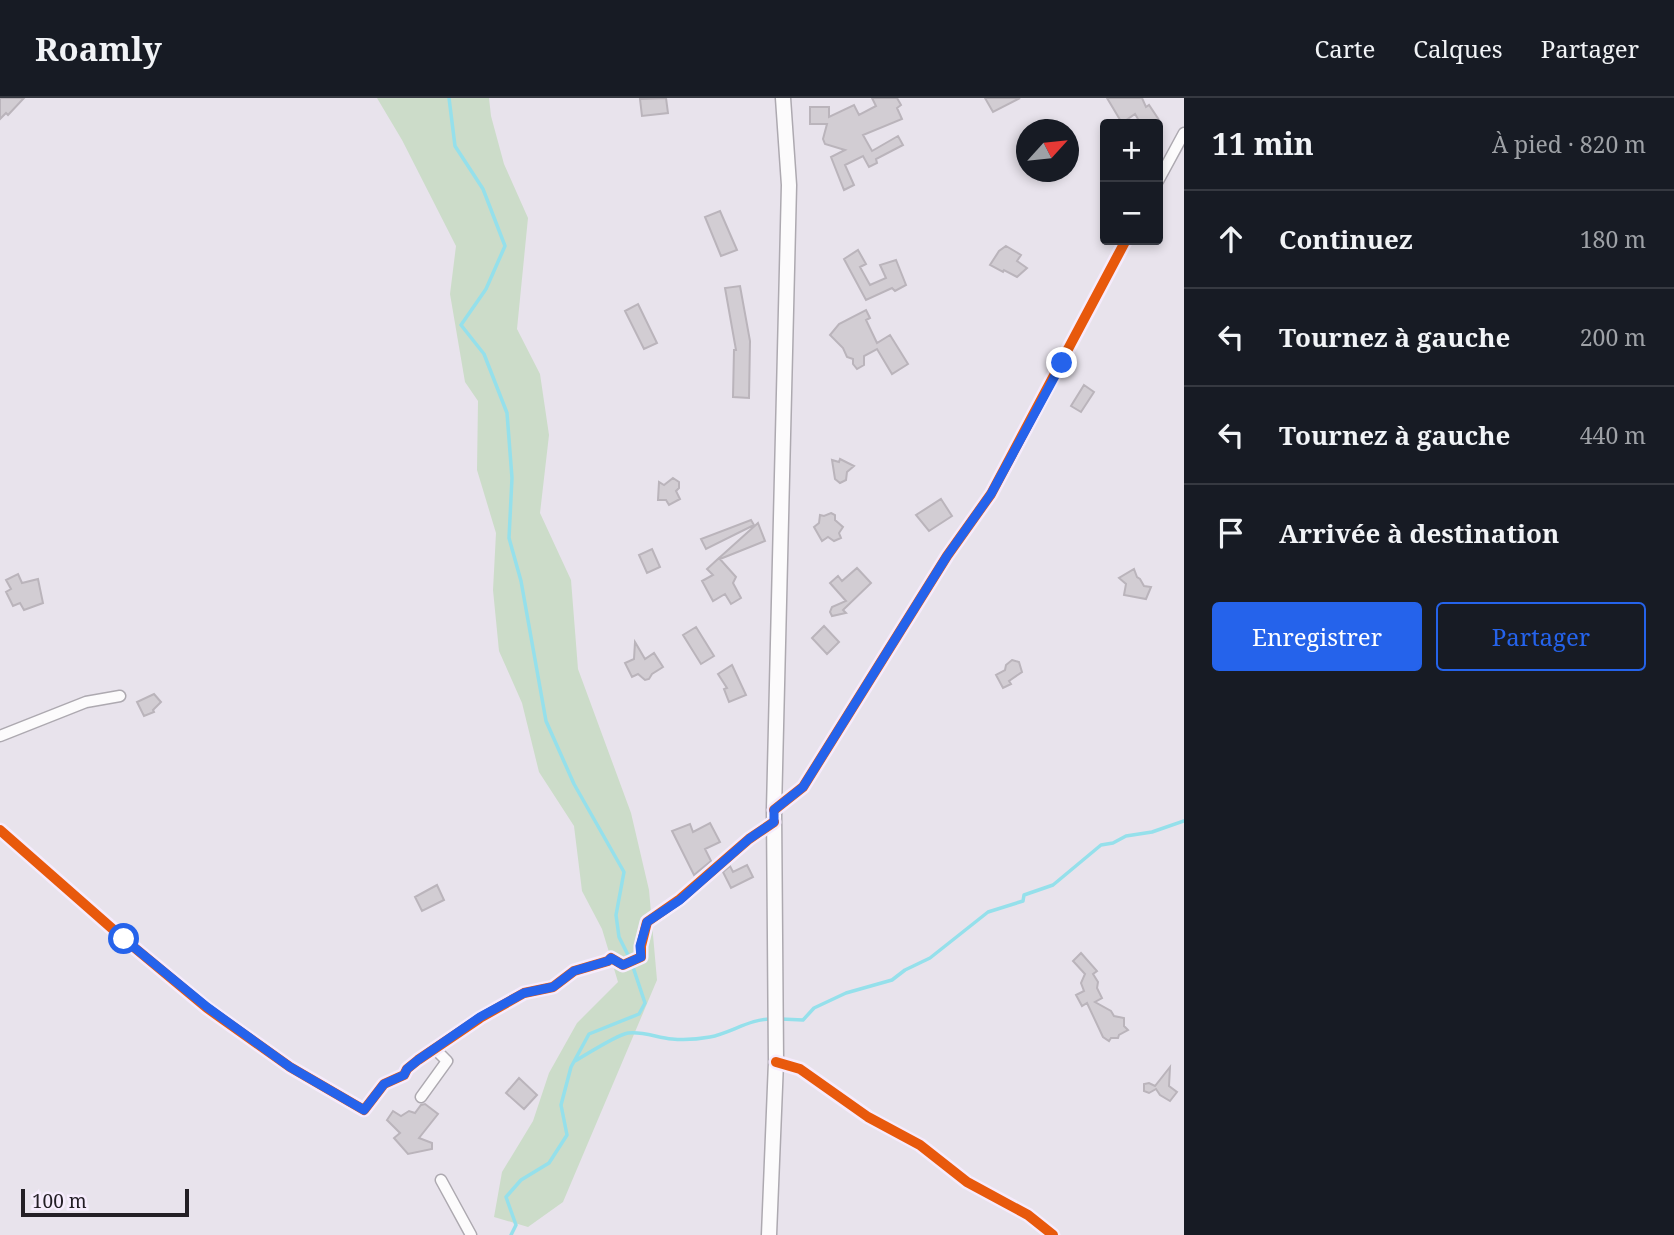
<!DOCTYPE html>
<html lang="fr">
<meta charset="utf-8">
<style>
:root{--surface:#171b24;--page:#20242c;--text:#f1f3f6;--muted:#9ea1a6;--line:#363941;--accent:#2563eb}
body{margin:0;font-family:"Noto Serif",serif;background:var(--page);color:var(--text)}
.controls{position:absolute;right:21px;top:21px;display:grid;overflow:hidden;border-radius:7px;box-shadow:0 4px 10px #0003}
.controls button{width:63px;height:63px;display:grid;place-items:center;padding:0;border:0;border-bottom:2px solid var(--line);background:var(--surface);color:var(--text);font:35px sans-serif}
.compass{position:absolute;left:1016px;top:21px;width:63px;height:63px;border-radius:50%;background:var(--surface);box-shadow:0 4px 10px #0003;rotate:63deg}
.scale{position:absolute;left:21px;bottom:18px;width:168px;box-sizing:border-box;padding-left:7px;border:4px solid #231f25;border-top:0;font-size:19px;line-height:24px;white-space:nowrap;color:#231f25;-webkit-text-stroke:5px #f6ecfd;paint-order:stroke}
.stop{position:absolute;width:21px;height:21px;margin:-16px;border:5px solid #2563eb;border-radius:50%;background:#fff}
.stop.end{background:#2563eb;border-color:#fff;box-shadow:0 2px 7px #0008}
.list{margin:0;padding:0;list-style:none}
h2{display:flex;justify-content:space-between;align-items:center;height:91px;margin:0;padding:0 28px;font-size:30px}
h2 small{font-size:23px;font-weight:400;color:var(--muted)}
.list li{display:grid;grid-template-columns:46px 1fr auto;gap:21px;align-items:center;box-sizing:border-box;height:98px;padding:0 28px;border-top:2px solid var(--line)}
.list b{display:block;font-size:26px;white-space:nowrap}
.list em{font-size:23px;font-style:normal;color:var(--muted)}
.actions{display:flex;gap:14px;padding:21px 28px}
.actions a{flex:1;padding:16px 0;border:2px solid var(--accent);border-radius:7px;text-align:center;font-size:24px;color:var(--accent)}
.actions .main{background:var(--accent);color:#fff}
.icon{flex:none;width:38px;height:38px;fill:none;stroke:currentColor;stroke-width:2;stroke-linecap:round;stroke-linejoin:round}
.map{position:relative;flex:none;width:1184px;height:1137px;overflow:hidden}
header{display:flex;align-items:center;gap:42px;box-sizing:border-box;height:98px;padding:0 35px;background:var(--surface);border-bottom:2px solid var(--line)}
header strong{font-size:33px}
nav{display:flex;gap:38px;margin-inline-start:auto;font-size:24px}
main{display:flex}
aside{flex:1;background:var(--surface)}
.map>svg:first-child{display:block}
</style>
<header>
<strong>Roamly</strong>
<nav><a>Carte</a><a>Calques</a><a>Partager</a></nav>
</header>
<main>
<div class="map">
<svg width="1184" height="1137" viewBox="0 0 1184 1137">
<rect width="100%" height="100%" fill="#e8e3ec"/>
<!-- green -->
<path fill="#ccdcc9" d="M377,0h112l2,18 13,48 24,54 -11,111 23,45 9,61 -9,78 31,67 7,89 53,144 18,77 8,90 -94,222 -35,25 -34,-10 8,-45 31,-51 16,-48 28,-50 41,-41 -16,-53 -20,-38 -8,-65 -35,-54 -17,-69 -23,-52 -6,-61 3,-57 -19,-63 1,-69 -13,-19 -15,-88 6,-48 -54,-106z"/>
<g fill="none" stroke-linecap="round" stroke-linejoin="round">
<!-- stream -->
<path stroke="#95e0eb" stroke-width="3.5" d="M449,0l6,48 28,43 22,57 -19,43 -25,36 23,29 23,59 5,65 -3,60 12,43 25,140 28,63 50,88 -8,43 3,22 12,24 14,42 -6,11 -50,20 -18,33 -10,38 6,30 -18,28 -28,17 -15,17 10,28 -5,10
M781,921l22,1 11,-12 32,-15 46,-13 13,-10 25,-12 58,-46 35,-11 1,-6 29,-10 48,-40 12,-2 13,-7 26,-4 32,-11
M575,963c13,-7 39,-25 53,-28 15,-2 30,5 44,6 11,1 27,0 38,-2 21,-4 41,-19 63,-18"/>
</g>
<!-- building -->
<path fill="#d2cdd3" stroke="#bab4bb" stroke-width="2" d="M0,0h24l-16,17 -2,-2 -6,6z
M666,0l2,15 -26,3 -2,-17z
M872,0h25l4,7 -4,3 5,11 -39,16 9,16 26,-15 5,9 -27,14 1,4 -8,4 -6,-11 -18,9 9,20 -10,5 -13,-33 14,-7 -20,-6 -2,-5 4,-15h-17v-17h19v10l25,-12 5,10 17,-9z
M985,0h35l-27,14z
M1107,0h35l4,9 3,-2 10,15 -7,4h-11l-6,-10 -13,9z
M720,113l17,39 -16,6 -16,-39z
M1006,148l15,9 -4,6 10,7 -10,9 -13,-7 -1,2 -13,-7 9,-14z
M858,152l8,14 -6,3 10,18 16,-7 -6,-13 16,-5 10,25 -11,6 -3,-3 -26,12 -22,-41z
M740,188l10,55 -1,57 -16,-1 1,-47h2l-11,-62z
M638,206l19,39 -13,6 -19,-38z
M866,212l4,8 -4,2 11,23 13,-8 18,29 -16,10 -15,-25 -13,7v9l-7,4 -4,-5v-5l-6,-2 -4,-9 -13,-13 9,-11z
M1084,287l10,7 -13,20 -10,-6z
M840,361l14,7 -7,6 -1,8 -6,3 -5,-4 -3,-19 7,2z
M673,380l6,4v6l-3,3 4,8 -11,6 -3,-5h-8l1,-18 5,3z
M941,401l11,17 -23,15 -13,-16z
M831,415l4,2v5l8,7 -4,6 2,5 -7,3 -6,-4 -6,4 -8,-14 5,-4 1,-8 4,1z
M751,422l3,5 -48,24 -5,-10z
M758,425l7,18 -45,18 -1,-1z
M652,451l8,18 -13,6 -8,-18z
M719,460l17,19 -3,6 8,15 -10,6 -6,-10 -12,7 -11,-20 11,-6 -6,-6z
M857,470l14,15 -28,27 3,3 -14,3 -2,-4 2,-5 14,-6 -16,-18 8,-7 4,5z
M1134,471l3,8 3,2 4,7 7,1 -5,12 -22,-4 2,-11 -7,-6z
M18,476l4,9 16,-4 5,24 -19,7 -4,-7 -7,3 -7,-14 5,-3 -5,-9z
M824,528l15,16 -12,12 -15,-16z
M696,529l18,29 -13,8 -18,-29z
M635,544l10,17 9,-6 9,14 -11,7 -3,5 -4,1 -7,-6 -6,3 -7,-14 9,-4z
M1012,562l7,2 3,10 -13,9 2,3 -8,4 -7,-13 9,-5 1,-5z
M732,567l14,30 -17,7 -5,-13 3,-1 -9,-14z
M154,596l7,8 -8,8 1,2 -10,4 -7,-14z
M710,725l10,19 -15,7 6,12 -17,14 -22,-44 18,-7 3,8z
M747,767l6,12 -22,11 -8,-16 7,-6 3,6z
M437,787l7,15 -22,11 -7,-14z
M1081,855l16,18 -4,3 5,8 -1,6 5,10 -7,4 16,9 3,5 10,2v8l4,4 -9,5 -1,3h-7l-2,3 -6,-4 -16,-34 -5,3 -6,-11 8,-4 -3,-8 4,-9 -12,-13z
M1170,969l-1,19 8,6 -7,9 -10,-6 -4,-6 -7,4 -5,-2v-7l5,-1 6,3z
M519,980l18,17 -13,14 -18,-16z
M425,1006l13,10 -19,24 13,5v6l-24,5 -14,-16 6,-5 -13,-13 6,-9 8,5 8,-5 6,2 6,-8z"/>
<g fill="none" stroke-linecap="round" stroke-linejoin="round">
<defs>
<path id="street" d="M1158,83l26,-48
M0,638l86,-34 34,-6
M774,712l29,-23 144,-231 44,-62 135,-254
M0,732l124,109 83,69 83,59 74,43 20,-26 20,-9 3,-6 11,-9 62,-42 44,-25 29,-6 21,-16 34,-10 3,-3 12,7 18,-8v-11l6,-24 33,-23 69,-60 25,-17
M776,964l24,7 68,48 52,28 47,37 61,33 25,20
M421,999l26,-36 -12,-12
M441,1082l30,55"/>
<path id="secondary" d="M769,1137l7,-173 -2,-252 15,-625 -6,-87"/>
</defs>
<!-- street casing -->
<use href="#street" stroke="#ada9b0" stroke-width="13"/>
<!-- secondary casing -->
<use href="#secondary" stroke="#ada9b0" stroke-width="17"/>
<!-- street -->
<use href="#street" stroke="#fcfbfc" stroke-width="10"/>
<!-- secondary -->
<use href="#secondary" stroke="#fcfbfc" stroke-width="14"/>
<defs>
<path id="cycleway" d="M774,712l29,-23 144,-231 44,-62 135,-254
M0,732l124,109 83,69 83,59 74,43 20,-26 20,-9 3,-6 11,-9 62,-42 44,-25 29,-6 21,-16 34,-10 3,-3 12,7 18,-8v-11l6,-24 33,-23 69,-60 25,-17
M776,964l24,7 68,48 52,28 47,37 61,33 25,20"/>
</defs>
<!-- cycleway casing -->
<use href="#cycleway" stroke="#f6ecfd" stroke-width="15"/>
<!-- cycleway -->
<use href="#cycleway" stroke="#e8590c" stroke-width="10"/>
</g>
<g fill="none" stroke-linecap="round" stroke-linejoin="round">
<!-- route -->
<path stroke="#2563eb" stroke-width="9" d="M124,841l83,68 83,60 74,43 20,-26 20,-9 3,-6 11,-9 62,-43 44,-24 29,-6 21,-16 34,-10 3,-3 12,7 18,-8 -1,-11 7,-24 33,-22 69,-61 25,-17v-12l29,-23 144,-231 44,-62 71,-131"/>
</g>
</svg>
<div class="controls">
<button>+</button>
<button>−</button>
</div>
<svg class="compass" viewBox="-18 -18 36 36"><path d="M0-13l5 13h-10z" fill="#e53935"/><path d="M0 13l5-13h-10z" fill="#9ea1a6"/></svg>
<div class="scale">100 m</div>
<div class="stop" style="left:124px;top:841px"></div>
<div class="stop end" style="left:1062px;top:265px"></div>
</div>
<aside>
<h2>11 min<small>À pied · 820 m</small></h2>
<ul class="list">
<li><svg class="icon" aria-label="ahead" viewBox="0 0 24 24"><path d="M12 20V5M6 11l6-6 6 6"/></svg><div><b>Continuez</b></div><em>180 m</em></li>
<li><svg class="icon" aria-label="left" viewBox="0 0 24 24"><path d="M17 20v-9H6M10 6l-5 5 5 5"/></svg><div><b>Tournez à gauche</b></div><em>200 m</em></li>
<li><svg class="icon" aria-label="left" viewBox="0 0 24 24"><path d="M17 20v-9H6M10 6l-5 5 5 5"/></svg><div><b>Tournez à gauche</b></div><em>440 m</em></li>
<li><svg class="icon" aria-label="arrive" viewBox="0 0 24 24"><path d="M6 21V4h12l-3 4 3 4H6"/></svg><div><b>Arrivée à destination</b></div></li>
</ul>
<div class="actions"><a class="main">Enregistrer</a><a>Partager</a></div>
</aside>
</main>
